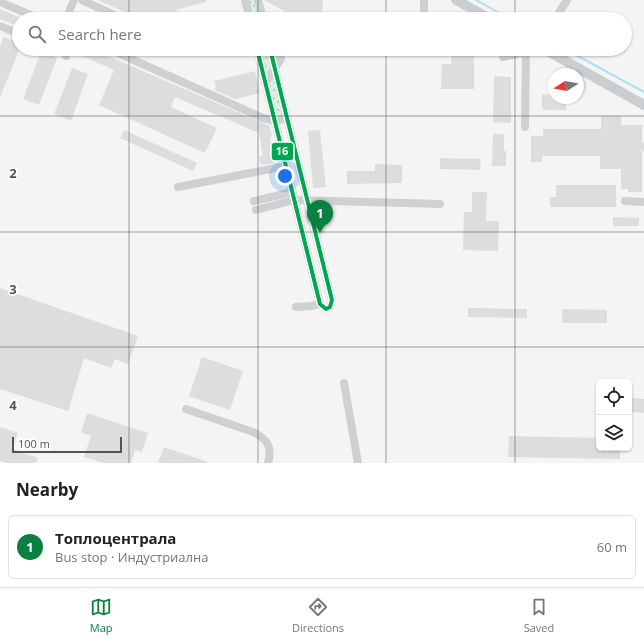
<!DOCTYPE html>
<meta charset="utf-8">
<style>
:root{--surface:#fff;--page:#f6f6f6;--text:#222;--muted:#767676;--line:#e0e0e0;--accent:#0b8043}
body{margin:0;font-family:"Open Sans",sans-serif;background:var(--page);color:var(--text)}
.controls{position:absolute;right:12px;bottom:12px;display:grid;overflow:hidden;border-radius:6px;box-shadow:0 1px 3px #0004}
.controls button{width:36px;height:36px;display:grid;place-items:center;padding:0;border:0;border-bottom:1px solid var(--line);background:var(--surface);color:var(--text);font:20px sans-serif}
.compass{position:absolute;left:548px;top:68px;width:36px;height:36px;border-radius:50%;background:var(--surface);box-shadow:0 1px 3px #0004;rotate:259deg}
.scale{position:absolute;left:12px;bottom:10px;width:110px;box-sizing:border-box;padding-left:4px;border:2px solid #4a5661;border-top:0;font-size:11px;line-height:14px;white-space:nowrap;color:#4a5661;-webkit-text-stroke:3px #fff;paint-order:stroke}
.you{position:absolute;left:285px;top:176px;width:14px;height:14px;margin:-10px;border:3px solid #fff;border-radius:50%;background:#1a73e8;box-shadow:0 0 0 6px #1a73e833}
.badge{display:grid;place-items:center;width:26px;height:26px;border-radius:50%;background:var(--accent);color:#fff;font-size:13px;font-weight:700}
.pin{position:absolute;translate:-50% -33px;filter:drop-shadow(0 1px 2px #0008)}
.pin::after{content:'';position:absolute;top:21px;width:14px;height:12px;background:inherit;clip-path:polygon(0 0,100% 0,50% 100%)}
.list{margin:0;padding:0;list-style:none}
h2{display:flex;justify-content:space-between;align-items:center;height:52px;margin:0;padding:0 16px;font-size:17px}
h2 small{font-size:13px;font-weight:400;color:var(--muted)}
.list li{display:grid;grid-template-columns:26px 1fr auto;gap:12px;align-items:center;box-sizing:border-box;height:64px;margin:0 8px 8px;padding:0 8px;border:1px solid var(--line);border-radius:6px}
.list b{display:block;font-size:15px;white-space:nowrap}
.list p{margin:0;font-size:13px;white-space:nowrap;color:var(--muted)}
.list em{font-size:13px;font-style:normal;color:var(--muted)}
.icon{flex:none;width:22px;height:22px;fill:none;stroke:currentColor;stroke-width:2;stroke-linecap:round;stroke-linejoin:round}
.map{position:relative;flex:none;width:644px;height:463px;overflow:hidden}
.search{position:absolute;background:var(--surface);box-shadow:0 1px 3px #0004;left:12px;right:12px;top:12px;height:44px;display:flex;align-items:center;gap:10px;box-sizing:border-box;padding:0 14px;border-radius:22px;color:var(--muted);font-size:15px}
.sheet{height:124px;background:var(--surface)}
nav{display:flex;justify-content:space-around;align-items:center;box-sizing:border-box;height:56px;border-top:1px solid var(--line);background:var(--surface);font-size:11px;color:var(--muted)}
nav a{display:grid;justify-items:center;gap:2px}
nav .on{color:var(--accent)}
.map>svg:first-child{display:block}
</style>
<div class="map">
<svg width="644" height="463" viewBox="0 0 644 463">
<defs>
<pattern id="grass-dots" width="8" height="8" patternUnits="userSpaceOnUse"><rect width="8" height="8" fill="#d9f2e3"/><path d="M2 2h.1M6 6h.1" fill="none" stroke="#b2c7bb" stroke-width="1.8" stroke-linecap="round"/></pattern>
</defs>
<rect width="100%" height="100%" fill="#f4f4f4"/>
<!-- grass -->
<path fill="url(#grass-dots)" d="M245,0h13l5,19h-13z
M257,49h13l17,69 -12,3z"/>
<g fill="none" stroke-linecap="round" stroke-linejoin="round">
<!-- stream -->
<path stroke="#aee2f0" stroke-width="2" d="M476,0l34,19
M565,49l79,43"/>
</g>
<!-- building -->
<path fill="#ddddde" d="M98,0h108v2l-31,8 21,9h-56z
M264,0h59l-1,19h-33l1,-5z
M0,9l19,8v10l-19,-8z
M4,37l15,6v8l-19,46v-51z
M73,49h19l178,77 2,11h-2l5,26 -14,2 -2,-8 4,-1 -4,-23 -84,-36 -4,10 46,21 -12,25 -106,-48 15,-35 -41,-18z
M288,49h33v7l-33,-2z
M452,49h22v40h-33l1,-25h9z
M41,52l16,6 -18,47 -16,-6z
M72,68l16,6 -17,47 -17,-7z
M255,71l5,22 -25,6 -21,-9 2,-3 -2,-6z
M494,76l17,1v46l-18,-1z
M542,94l12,1v3h12v12h-21l-3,-2z
M601,116h20v9h21v17h2v9h-2v41h-14v-3h-7v-20h-21v-13h-58v6h-11v-26h12v-7h58z
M124,130l73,33 -4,8 -73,-33z
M320,130l6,57 -13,1 -5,-57z
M493,134h11v17h2v15h-14z
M440,158l41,1 -1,11 -40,-1z
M375,164l27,1v18l-55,1v-13h28z
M556,185h60v22h-66v-10h6z
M472,192h15l-1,29h13l-1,30 -35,-1 1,-38h8z
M613,217l26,1v8h-26z
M0,288l138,48 -10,28 -13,-5 -4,9 -27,-10 -16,53 -68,-22z
M468,308l59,1v9l-59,-1z
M562,309l45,1v13h-45z
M202,357l41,14 -13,39 -41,-14z
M631,398l13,1v14l-13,-1z
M87,413l61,20 -6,19 -7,-2 -4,13h-27l-20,-6 7,-21 -10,-4z
M0,427l18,6 -6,16 26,9 -2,5h-29l-7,-2z
M509,436l90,2v10h21v11l-112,-2z
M164,447l44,15v1h-50z"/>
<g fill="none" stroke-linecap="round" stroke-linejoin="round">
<!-- minor -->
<path stroke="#ced0d2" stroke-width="8" d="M82,0l41,19
M245,0l5,19
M258,0l5,19
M424,0v14l10,5
M0,2l40,17
M66,19l8,-19
M555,19l12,-19
M0,26l19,8
M109,49l154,69 12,3 12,-3
M190,49l1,1
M257,49l63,255 6,5 4,-2 2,-7 -62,-251
M66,56l2,-7
M503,57l23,-5
M265,83l16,-24 -2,-10
M525,127l1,-78
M178,187l108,-21
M254,201l38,-9
M625,201l19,1
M256,210l38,-10 146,4
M296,307l15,-1 9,-2
M344,383l14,80
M186,409l67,23c14,7 20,15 15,31"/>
<!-- major -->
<path stroke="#caced1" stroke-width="10" d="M456,0l34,19
M544,49l100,56"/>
<defs>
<path id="bus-1" d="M257,49l63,255 6,5 4,-2 2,-7 -62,-251"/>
</defs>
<!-- bus-1 casing -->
<use href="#bus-1" stroke="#fff" stroke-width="7"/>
<!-- bus-1 -->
<use href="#bus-1" stroke="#00a651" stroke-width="4"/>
</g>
<!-- grid -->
<path fill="none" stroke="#4a5661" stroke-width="1" stroke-opacity="0.55" d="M129,0v19M258,0v19M386,0v19M515,0v19M129,49v414M258,49v414M386,49v414M515,49v414M0,116h644M0,232h644M0,347h644"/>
<g font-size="13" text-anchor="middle" font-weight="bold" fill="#4a5661" stroke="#fff" stroke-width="3.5" stroke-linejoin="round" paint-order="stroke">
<text x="13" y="178">2</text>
<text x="13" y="294">3</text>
<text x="13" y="410">4</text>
</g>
<rect stroke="#fff" stroke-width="1.5" x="271" y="142" width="23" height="19" rx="4" fill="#00a651"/>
<g font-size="11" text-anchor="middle" font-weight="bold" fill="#fff">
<text x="282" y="155">16</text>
</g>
</svg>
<div class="controls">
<button><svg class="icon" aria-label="locate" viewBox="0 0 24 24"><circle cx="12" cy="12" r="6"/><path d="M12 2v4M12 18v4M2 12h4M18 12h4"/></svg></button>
<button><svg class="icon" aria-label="layers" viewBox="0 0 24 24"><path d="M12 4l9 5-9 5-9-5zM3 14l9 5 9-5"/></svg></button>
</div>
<svg class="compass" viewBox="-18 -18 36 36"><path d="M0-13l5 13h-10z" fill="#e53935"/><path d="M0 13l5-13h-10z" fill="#767676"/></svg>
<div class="scale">100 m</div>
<div class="you"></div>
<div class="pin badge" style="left:320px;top:233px">1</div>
<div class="search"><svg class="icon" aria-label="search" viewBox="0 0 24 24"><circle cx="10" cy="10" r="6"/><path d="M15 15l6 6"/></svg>Search here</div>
</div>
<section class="sheet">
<h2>Nearby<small></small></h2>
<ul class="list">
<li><span class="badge">1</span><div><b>Топлоцентрала</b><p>Bus stop · Индустриална</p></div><em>60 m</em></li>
</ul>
</section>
<nav>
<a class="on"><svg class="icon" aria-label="map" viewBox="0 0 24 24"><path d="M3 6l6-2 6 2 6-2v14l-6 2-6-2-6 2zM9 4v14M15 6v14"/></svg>Map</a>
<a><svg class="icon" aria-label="directions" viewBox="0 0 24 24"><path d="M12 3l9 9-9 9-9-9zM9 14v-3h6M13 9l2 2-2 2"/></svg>Directions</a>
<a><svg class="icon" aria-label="saved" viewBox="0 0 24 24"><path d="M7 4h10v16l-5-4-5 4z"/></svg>Saved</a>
</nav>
